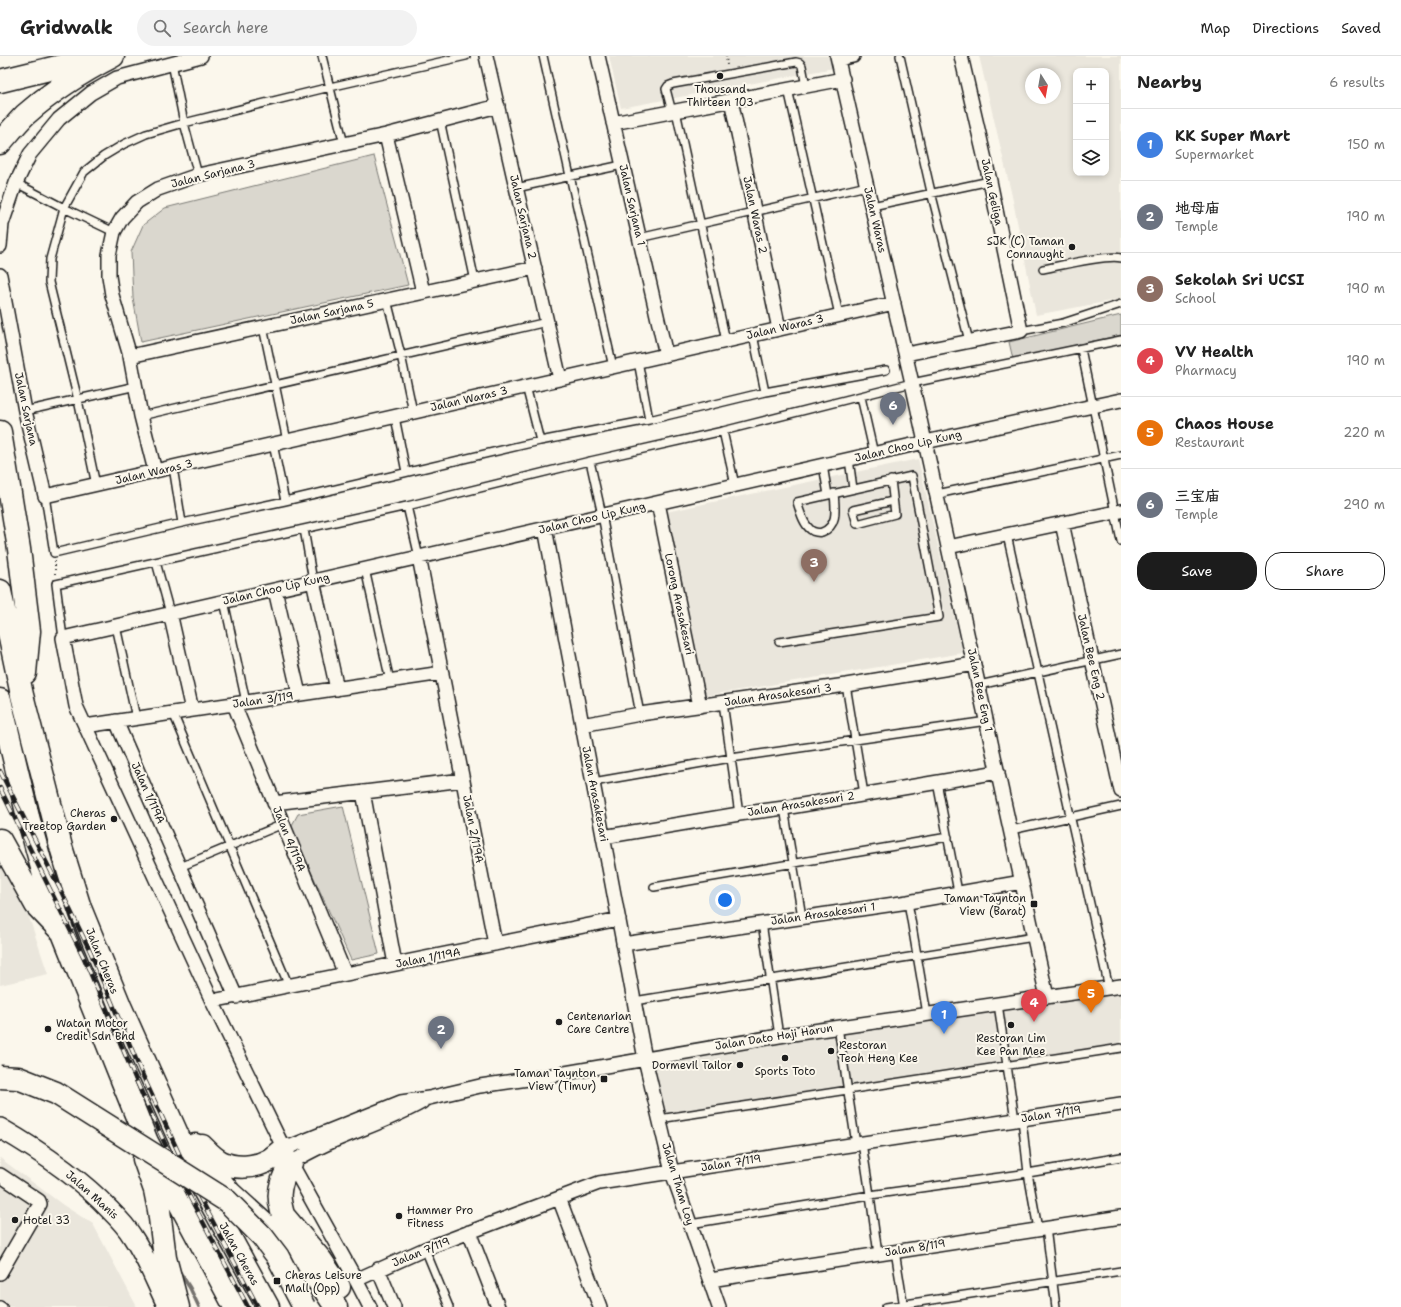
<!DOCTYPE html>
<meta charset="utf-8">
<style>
:root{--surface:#fff;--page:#f2f2f2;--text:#222;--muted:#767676;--line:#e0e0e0;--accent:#1c1c1c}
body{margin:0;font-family:"Shantell Sans","LXGW WenKai TC",sans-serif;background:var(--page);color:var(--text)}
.controls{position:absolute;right:12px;top:12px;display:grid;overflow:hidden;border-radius:8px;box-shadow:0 2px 6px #0003}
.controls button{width:36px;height:36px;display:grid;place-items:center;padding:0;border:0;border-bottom:1px solid var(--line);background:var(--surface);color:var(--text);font:20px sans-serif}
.compass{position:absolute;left:1025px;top:12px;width:36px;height:36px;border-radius:50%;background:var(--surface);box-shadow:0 2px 6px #0003;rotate:169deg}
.you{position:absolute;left:725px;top:844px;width:14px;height:14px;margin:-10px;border:3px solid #fff;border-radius:50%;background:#1a73e8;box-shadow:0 0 0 6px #1a73e833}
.badge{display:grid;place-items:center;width:26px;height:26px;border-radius:50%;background:var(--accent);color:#fff;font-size:13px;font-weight:700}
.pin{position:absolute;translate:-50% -33px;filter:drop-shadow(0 1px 2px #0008)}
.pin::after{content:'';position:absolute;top:21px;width:14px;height:12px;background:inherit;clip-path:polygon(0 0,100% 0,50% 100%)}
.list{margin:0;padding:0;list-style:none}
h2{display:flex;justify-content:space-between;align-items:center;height:52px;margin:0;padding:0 16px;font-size:17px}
h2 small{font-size:13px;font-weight:400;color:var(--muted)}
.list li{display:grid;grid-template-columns:26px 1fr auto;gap:12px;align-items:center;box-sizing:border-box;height:72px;padding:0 16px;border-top:1px solid var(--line)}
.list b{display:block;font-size:15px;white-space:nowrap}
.list p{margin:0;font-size:13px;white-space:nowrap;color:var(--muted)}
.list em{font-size:13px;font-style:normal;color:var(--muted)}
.actions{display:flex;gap:8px;padding:12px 16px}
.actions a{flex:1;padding:9px 0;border:1px solid var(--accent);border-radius:16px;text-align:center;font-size:14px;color:var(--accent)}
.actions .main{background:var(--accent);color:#fff}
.icon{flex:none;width:22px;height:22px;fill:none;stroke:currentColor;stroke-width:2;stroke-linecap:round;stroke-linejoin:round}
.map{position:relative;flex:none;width:1121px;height:1251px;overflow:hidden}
header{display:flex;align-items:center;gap:24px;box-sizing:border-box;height:56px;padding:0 20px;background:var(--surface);border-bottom:1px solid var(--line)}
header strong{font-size:19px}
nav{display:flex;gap:22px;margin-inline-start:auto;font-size:14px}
.search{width:280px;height:36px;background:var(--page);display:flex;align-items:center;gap:10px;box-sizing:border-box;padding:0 14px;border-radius:22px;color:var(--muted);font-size:15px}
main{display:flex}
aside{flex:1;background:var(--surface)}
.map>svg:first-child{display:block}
</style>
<header>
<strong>Gridwalk</strong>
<div class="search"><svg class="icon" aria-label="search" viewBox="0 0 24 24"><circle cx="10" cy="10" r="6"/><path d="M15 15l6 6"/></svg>Search here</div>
<nav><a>Map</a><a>Directions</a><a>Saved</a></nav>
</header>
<main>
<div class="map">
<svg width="1121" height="1251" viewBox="0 0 1121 1251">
<rect width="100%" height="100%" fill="#fbf7ec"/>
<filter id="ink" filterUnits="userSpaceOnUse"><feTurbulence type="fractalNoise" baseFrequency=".025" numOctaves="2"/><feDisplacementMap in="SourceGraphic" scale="8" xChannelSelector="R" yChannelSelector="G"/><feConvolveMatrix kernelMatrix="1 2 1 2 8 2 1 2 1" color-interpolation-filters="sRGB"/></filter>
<g filter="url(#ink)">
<!-- built -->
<path fill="#eae6dc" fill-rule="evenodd" d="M609,0h223l2,12 -213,40z
M979,0h142v243l-85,16 -24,-119zM1076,15h30v102h-30zM1031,18h24v24h-24z
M918,403l45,194 -259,43 -38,-184z
M0,803l28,55 20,60 -48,11z
M1121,934v55l-458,71 -13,-54z
M0,1102l63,47 30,19 44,83h-137z"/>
<!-- green -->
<path fill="#dad7ce" stroke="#7b7a75" d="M374,100l34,129 -267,57 -8,-44 -2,-46 12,-27 22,-17z
M1121,259v20l-108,24 -4,-17z
M343,750l36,148 -28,6 -60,-133 7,-13z"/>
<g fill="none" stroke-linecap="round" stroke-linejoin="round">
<!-- stream -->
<path stroke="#74726e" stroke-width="3.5" d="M178,1213l12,19 9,19"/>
<defs>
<path id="lane" d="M322,0l22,88
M543,0l70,311
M900,0l31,136 38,149
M172,7l12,60 14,52
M788,33l51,226
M676,55l50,230
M672,56l-6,-23 2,-3 5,-2 123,-22 4,1 2,3 4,20
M440,64l35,161
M16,127l48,25 50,24
M516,132l106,-23
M872,150l118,-25
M639,182l228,-52
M1043,213c16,-3 65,-15 78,-11
M387,244l14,55 12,57
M263,271l24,114
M1021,275l42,-8 58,-19
M753,279l12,57
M1081,293l40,192
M638,305l11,59
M526,330l14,55
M861,341l13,57
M25,355l111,-25
M141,360l406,-94
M395,361l11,55
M723,375l12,54
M273,388l12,57
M849,403l4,30
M590,405l12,54 38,199
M823,409l5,30
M173,411l9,56
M891,424l4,34 -38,10 -4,-14 40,-9
M96,429l-18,-85 -29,-118 1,-23 14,-51 20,-36 20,-16 20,-12 22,-10 38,-11 146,-36 136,-31
M937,438l184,-39
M45,440l9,57 128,-30 103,-22 255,-60 109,-21 116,-28 121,-22
M407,450l12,51
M304,473l9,52
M1007,479l102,453
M156,506l14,51
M365,513l25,112
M224,545l22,101
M116,570l20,92
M63,582l-7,-54 351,-78 183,-45 133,-30 189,-48 209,-43
M779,586l160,-25 -27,-141 -115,26c3,9 6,22 14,28 2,2 8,3 11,2 17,-6 13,-25 12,-39
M846,629l18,109
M979,629l142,-31
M723,647l16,111
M173,657l116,273
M593,726l138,-24 256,-37
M937,726l21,110
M784,752l18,109
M1011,774l110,-24
M180,811l103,-43
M654,831l294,-50
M908,846l19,112
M762,867l17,113
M634,945l400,-64
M998,948l17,116
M838,971l18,117
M659,1063l462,-71
M1022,1063l6,54 10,56
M862,1087l8,52 8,59
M690,1168l180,-29 158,-22 93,-16
M1046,1172l10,79
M425,1193l24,58
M895,1195l9,56
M0,1249l3,2
M886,1251l235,-36"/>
<path id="street" d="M486,0l74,323
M598,0l68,299
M837,0l75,327 135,614
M838,3l15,-3
M731,44l48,229
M613,67l230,-44
M386,79l37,157
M0,190l2,-22 14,-41 14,-29 29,-35 32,-26 26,-15 84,-22
M0,219l25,136 20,85 849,-193
M906,298l115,-23 -31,-150 -29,-125
M130,300l405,-88
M1121,344l-196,42 -862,196 13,68 136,295 72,148 117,-47 28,-4 51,-12 62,-9 237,-41 342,-50
M155,415l-14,-55 -11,-60 -18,-61 -3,-19v-21l5,-23 8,-14 15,-16 21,-13 40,-14 188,-40 112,-29
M658,447l42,203
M1062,467l59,268
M545,472l100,531 27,113 47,135
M948,491l173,-36
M419,501l76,387
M313,525l24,108
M275,534l24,104
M170,557l22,97
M234,648l5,13 106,257
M116,665l120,276
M582,669l58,-11 206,-29 128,-21
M85,670l357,-53
M363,736l32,172
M274,747l189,-23
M603,781l136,-23 45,-6 214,-36
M623,888l285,-42 114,-20
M212,945l407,-82
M0,1119l39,26 1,3 -40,69
M559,1142l41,109
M469,1176l29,75
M378,1213l16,38
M356,1224l69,-31 174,-66 522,-79
M710,1224l411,-63
M370,1251l-14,-27 -65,-117c40,-26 89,-37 131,-61"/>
<path id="secondary" d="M0,1072c40,23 79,49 110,82 8,8 16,16 22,26 15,22 24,47 36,71"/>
<path id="highway" d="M0,25l94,-23
M0,87c8,-9 16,-19 25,-28 27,-24 55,-42 88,-59
M0,376l19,117 10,82 -4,42
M0,535l22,104 24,93 15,59 19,61 40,98 74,166 52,95 22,40
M0,644l28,117 21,76 14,40 84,209 88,165
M0,784l36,65 22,23
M195,1089l12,20 23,28 65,59 27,34 14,21
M202,1090c6,6 11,12 19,16 14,7 34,6 48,-2 5,-3 10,-8 15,-11
M144,1103l11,31 4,20 6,48 13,49
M283,1159l38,45 18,27
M287,1172c-9,-28 -12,-38 4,-65"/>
</defs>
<!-- lane casing -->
<use href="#lane" stroke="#1c1c1c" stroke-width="10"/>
<!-- street casing -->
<use href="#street" stroke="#1c1c1c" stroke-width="16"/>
<!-- secondary casing -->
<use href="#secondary" stroke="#1c1c1c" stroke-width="22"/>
<!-- highway casing -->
<use href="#highway" stroke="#1c1c1c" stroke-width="25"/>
<!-- path -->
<path stroke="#1c1c1c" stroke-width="2" stroke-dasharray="1 3" stroke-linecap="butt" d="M726,0l1,9
M55,505v14"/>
<!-- lane -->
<use href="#lane" stroke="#fbf7ec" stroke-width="7"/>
<!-- street -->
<use href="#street" stroke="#fbf7ec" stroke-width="13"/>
<!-- secondary -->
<use href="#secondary" stroke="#fbf7ec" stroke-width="19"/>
<!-- highway -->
<use href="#highway" stroke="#fbf7ec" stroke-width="22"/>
<defs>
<path id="rail" d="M0,715l60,118 31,64 52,123 51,110 64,121
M0,732l84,170 52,122 50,110 62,117"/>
</defs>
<!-- rail casing -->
<use href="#rail" stroke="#1c1c1c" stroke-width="4.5"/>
<!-- rail -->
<use href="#rail" stroke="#fbf7ec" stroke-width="3" stroke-dasharray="9" stroke-linecap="butt"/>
<defs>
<path id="highway-bridge" d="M0,1021l18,1 38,15 171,108 35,35 16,21 26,50"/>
</defs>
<!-- highway-bridge casing -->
<use href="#highway-bridge" stroke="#1c1c1c" stroke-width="25" stroke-linecap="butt"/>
<!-- highway-bridge -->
<use href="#highway-bridge" stroke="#fbf7ec" stroke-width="22"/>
</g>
</g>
<!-- markers -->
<g fill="#1c1c1c" stroke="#fbf7ec" stroke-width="1.5">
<circle cx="720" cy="20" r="4"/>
<circle cx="1072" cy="191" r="4"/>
<circle cx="114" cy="763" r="4"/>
<rect x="1030" y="844" width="8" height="8" rx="2"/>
<circle cx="559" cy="966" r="4"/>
<circle cx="1011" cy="969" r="4"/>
<circle cx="48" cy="973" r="4"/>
<circle cx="831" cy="995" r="4"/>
<circle cx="785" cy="1002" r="4"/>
<circle cx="740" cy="1009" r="4"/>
<rect x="600" y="1019" width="8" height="8" rx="2"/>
<circle cx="399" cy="1160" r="4"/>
<circle cx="15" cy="1164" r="4"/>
<rect x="273" y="1221" width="8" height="8" rx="2"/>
</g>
<g text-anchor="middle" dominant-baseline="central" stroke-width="4" stroke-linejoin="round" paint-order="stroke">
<!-- poi labels -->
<g font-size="11" fill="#1c1c1c" stroke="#fbf7ec" text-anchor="start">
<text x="720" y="33" text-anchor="middle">Thousand<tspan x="720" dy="13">Thirteen 103</tspan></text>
<text x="1064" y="185" text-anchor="end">SJK (C) Taman<tspan x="1064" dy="13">Connaught</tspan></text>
<text x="106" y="757" text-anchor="end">Cheras<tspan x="106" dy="13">Treetop Garden</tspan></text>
<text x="1026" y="842" text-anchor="end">Taman Taynton<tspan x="1026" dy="13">View (Barat)</tspan></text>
<text x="567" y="960">Centenarian<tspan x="567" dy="13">Care Centre</tspan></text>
<text x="56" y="967">Watan Motor<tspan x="56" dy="13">Credit Sdn Bhd</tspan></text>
<text x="1011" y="982" text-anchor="middle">Restoran Lim<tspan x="1011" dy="13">Kee Pan Mee</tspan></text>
<text x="839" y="989">Restoran<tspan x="839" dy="13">Teoh Heng Kee</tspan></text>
<text x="732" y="1009" text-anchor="end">Dormevil Tailor</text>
<text x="785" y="1015" text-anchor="middle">Sports Toto</text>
<text x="596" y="1017" text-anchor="end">Taman Taynton<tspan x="596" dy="13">View (Timur)</tspan></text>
<text x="407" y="1154">Hammer Pro<tspan x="407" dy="13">Fitness</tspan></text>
<text x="23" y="1164">Hotel 33</text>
<text x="285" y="1219">Cheras Leisure<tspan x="285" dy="13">Mall (Opp)</tspan></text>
</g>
<!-- street labels -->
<g font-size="11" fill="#1c1c1c" stroke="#fbf7ec">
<text transform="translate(213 118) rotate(-14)">Jalan Sarjana 3</text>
<text transform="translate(992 136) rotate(78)">Jalan Geliga</text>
<text transform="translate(632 149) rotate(77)">Jalan Sarjana 1</text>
<text transform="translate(755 159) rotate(78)">Jalan Waras 2</text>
<text transform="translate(523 161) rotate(77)">Jalan Sarjana 2</text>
<text transform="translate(875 164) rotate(77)">Jalan Waras</text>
<text transform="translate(332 256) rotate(-12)">Jalan Sarjana 5</text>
<text transform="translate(785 271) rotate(-13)">Jalan Waras 3</text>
<text transform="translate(469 343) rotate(-13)">Jalan Waras 3</text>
<text transform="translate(26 353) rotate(78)">Jalan Sarjana</text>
<text transform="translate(908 390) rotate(-13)">Jalan Choo Lip Kung</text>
<text transform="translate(154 416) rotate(-13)">Jalan Waras 3</text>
<text transform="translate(592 462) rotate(-13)">Jalan Choo Lip Kung</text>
<text transform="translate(276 533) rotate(-13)">Jalan Choo Lip Kung</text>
<text transform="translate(679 548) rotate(78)">Lorong Arasakesari</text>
<text transform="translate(1091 601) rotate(77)">Jalan Bee Eng 2</text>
<text transform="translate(980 634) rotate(78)">Jalan Bee Eng 1</text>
<text transform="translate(778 639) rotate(-8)">Jalan Arasakesari 3</text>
<text transform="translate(263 644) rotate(-8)">Jalan 3/119</text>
<text transform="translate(148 737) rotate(66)">Jalan 1/119A</text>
<text transform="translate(595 738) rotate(79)">Jalan Arasakesari</text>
<text transform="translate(801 748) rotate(-9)">Jalan Arasakesari 2</text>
<text transform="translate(473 773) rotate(79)">Jalan 2/119A</text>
<text transform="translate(289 783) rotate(68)">Jalan 4/119A</text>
<text transform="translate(823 858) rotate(-8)">Jalan Arasakesari 1</text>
<text transform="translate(428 902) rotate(-11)">Jalan 1/119A</text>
<text transform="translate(102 905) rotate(68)">Jalan Cheras</text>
<text transform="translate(774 981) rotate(-9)">Jalan Dato Haji Harun</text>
<text transform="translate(1051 1058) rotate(-9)">Jalan 7/119</text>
<text transform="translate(731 1107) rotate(-9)">Jalan 7/119</text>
<text transform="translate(678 1128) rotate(73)">Jalan Tham Loy</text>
<text transform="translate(92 1139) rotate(42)">Jalan Manis</text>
<text transform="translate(915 1192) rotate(-9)">Jalan 8/119</text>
<text transform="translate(421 1196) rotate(-22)">Jalan 7/119</text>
<text transform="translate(239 1198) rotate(61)">Jalan Cheras</text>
</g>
</g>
</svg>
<div class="controls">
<button>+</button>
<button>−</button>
<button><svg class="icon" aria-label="layers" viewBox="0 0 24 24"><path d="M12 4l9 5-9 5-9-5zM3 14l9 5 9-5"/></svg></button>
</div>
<svg class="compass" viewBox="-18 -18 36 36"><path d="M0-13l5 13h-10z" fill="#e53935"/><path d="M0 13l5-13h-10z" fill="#767676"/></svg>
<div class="you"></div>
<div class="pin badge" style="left:944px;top:978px;background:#3f7fe0">1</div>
<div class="pin badge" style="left:441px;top:993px;background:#6b7280">2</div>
<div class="pin badge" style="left:814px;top:526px;background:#8d6e63">3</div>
<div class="pin badge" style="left:1034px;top:966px;background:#e0444e">4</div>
<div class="pin badge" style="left:1091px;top:957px;background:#e8710a">5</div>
<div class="pin badge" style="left:893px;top:369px;background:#6b7280">6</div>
</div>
<aside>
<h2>Nearby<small>6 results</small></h2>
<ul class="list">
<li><span class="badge" style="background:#3f7fe0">1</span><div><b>KK Super Mart</b><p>Supermarket</p></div><em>150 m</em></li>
<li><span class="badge" style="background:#6b7280">2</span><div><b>地母庙</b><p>Temple</p></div><em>190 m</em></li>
<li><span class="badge" style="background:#8d6e63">3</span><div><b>Sekolah Sri UCSI</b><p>School</p></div><em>190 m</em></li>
<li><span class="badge" style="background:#e0444e">4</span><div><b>VV Health</b><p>Pharmacy</p></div><em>190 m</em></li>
<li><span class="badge" style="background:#e8710a">5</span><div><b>Chaos House</b><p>Restaurant</p></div><em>220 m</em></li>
<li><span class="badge" style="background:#6b7280">6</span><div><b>三宝庙</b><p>Temple</p></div><em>290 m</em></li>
</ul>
<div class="actions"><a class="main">Save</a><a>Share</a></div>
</aside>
</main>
